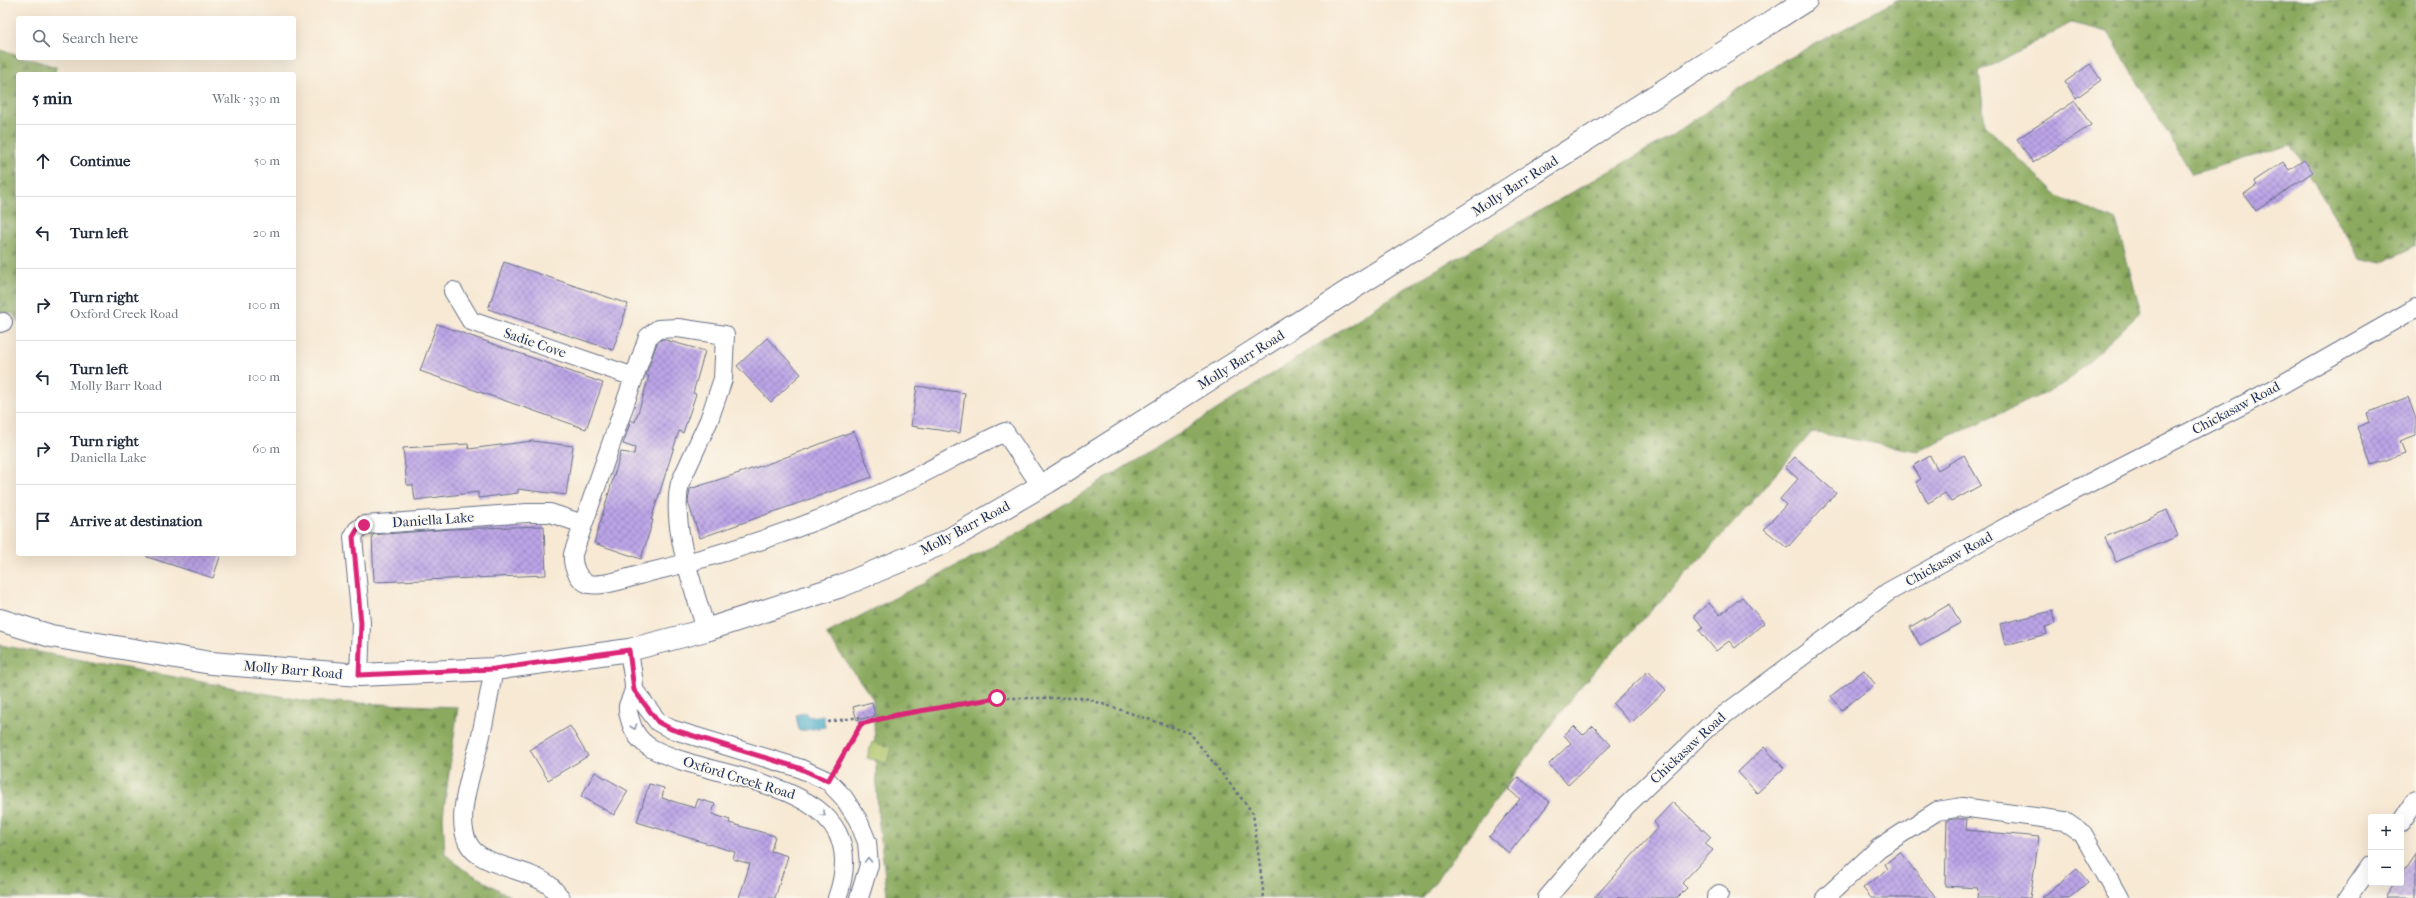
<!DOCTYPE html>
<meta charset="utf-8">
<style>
:root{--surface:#fff;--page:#f2f2f3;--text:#1f2937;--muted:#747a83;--line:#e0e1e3}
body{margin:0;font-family:"IM FELL French Canon",serif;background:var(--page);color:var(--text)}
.controls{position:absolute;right:12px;bottom:12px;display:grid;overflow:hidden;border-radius:4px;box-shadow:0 4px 16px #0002}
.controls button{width:36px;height:36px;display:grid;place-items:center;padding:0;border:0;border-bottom:1px solid var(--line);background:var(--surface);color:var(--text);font:20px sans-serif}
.stop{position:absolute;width:12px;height:12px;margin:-9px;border:3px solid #db2777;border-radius:50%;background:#fff}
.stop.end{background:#db2777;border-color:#fff;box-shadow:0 1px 4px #0008}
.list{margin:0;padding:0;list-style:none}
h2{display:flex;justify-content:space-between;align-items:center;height:52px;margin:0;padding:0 16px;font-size:17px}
h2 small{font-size:13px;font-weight:400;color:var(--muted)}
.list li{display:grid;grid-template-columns:26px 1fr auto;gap:12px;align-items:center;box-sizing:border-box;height:72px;padding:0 16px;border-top:1px solid var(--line)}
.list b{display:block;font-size:15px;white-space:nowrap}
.list p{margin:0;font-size:13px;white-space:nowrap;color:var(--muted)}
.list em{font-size:13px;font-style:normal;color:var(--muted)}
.icon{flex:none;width:22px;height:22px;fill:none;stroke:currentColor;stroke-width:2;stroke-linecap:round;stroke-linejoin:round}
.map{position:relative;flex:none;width:2416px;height:898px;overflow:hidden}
.search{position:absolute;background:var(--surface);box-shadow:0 4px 16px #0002;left:16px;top:16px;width:280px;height:44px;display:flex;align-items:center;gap:10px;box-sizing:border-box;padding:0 14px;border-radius:4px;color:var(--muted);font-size:15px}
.panel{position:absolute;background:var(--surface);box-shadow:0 4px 16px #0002;left:16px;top:72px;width:280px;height:484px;border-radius:4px}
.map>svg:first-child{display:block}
</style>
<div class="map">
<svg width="2416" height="898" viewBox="0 0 2416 898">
<defs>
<pattern id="forest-firs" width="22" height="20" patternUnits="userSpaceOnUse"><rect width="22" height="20" fill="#8baa5e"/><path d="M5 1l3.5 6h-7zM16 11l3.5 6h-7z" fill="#718b51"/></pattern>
<pattern id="building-cross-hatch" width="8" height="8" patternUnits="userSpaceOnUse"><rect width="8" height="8" fill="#bca4e7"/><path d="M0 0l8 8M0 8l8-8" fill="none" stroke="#9886be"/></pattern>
</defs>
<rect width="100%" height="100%" fill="#fbf7ec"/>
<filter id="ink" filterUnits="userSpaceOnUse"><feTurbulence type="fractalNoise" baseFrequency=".025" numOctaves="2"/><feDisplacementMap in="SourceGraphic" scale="8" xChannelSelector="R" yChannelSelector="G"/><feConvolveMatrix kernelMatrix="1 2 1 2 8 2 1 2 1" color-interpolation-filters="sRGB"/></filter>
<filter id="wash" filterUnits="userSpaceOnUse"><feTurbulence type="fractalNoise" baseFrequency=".012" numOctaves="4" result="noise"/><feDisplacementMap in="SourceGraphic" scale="16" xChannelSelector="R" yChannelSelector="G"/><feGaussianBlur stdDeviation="0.9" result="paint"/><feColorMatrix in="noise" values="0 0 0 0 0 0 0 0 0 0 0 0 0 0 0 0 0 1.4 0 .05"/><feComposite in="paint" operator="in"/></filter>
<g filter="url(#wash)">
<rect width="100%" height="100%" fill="#f7e9d4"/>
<!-- forest -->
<path fill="url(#forest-firs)" stroke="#536c5e" d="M1897,0h519v245l-34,18 -22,-5 -69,-113 -99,29 -84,-142 -37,-9 -92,49 6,53 71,70 60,26 25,91 -78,73 -146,66 -105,-19 -76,88 -157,168 -156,210h-526l-10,-3 -9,-80 -5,-116 -47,-65 185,-97 179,-110 230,-148 251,-143 91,-63z
M0,50l18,5v3h9l29,9 -1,7h-37v249l-4,-9 -14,-2z
M0,645l306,56 152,6 -15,109 2,38 18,15 50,29h-513z"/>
<!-- park -->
<path fill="#afc56a" stroke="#657a64" d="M872,742l19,5 -4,16 -20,-5z"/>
<!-- water -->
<path fill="#49acc8" stroke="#326e93" d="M805,712l4,5 14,-2 2,12 -26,4 -3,-16z"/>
<g id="blocks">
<!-- building -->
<path fill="url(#building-cross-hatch)" d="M2090,64l11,16 -25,18 -11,-16z
M2075,101l16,24 -58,38 -16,-24z
M2304,160l9,12 -57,39 -12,-17 13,-9 -3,-4 29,-19 6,8z
M504,262l124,42 -15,46 -125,-41z
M437,324l166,59 -17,46 -166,-58z
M767,338l34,36 -30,28 -34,-36z
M662,339l43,12 -12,42 3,1 -13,39 -4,-2 -28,89h2l-12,39 -47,-16 27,-91 13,2 1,-6 -12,-4 8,-24 4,2 8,-25 6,-21 -3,-1 11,-32z
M917,386l48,7 -5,40 -49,-7z
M2408,397l8,22v16l-16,6 5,12 -34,12 -14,-38 13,-5 -3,-9z
M854,431l18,46 -172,61 -12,-36 2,-13 83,-27z
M532,441l41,5 -7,49 -48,-6v4l-40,5v-6l-63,8 -2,-15h-6l-4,-37 65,-4 1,5z
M1964,455l17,30 -30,17 -6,-9 -17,10 -12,-21 5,-3 -8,-13 17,-10 8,14z
M1795,457l41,36 -49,55 -23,-19 22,-24 -6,-6 18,-20 -13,-12z
M2167,510l11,26 -62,26 -11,-25z
M544,526l2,49 -172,7 -2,-47 78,-6z
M147,554h74l-8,24 -66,-21z
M1742,597l22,26 -29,25 -6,-7 -13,10 -17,-21 4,-3 -9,-11 15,-13 11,12z
M1950,604l10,19 -40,22 -10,-18z
M2052,611l3,13 -10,3 2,7 -42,11 -5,-21z
M1864,670l11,14 -33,26 -11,-14z
M1648,671l18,19 -35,33 -18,-19z
M872,702l3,14 -18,4 -4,-13z
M570,726l18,30 -40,24 -18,-30z
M1574,726l9,9 10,-9 18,19 -43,40 -19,-21 22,-21 -7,-8z
M1764,747l20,21 -27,25 -19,-21z
M595,772l33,19 -14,24 -33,-19z
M1518,777l32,25 -41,51 -20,-16 31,-38 -12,-10z
M649,784l15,4 -2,10 33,10 3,-9 17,5 -3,10 18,6 -1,3 46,13 -4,15 17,5 -13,42h-36l11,-34 -17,-5 2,-7 -98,-30z
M1673,802l38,35 -6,7 8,6 -31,33 5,5 -10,10h-83l64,-71 -4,-5z
M1955,819h12l-1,11 73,7 -9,61h-53l1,-10 -33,-2 2,-66z
M1900,852l26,33 11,13h-66l-8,-10 25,-19 -3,-5z
M2416,852v46h-31l10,-15h6v-9z
M2077,869l11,13 -19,16h-27z"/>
</g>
</g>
<g filter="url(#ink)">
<use href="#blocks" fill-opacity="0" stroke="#687087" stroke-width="1"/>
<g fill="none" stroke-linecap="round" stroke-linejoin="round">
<defs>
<path id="minor" d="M453,291l18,30 163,56
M0,323l3,-1
M706,630c-12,-43 -36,-103 -26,-147l29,-63 14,-41 2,-44 -47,-7 -20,1 -10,8 -75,217c-1,11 4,26 16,30 13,3 43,-7 57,-11 86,-20 170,-49 251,-87 37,-17 71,-38 108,-54l36,54
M629,650c1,12 5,26 5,39 -1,6 -4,11 -6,17 -1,6 4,21 7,26 9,17 29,22 45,28 70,24 195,31 157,138
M494,669c-5,25 -9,50 -15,75 -7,28 -32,91 0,111 21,14 50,15 70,30 4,3 8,9 12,13
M359,675l2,-52 -8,-86 4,-7 7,-5 163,-12h23l33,11
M634,690l24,32 13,7 128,39 29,13 16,17 14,22 9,22 2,23 -10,33
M2401,822l15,-22
M1547,898l80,-93 81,-78 180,-135 158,-87 226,-115 144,-82
M1716,898l3,-4
M1825,898l54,-50 58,-37 25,-4 102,14 19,13 36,64
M2348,898l23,-33"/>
<path id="major" d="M0,620l51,16 160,27 148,12 135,-6 135,-19 77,-20 135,-44 104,-44 103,-60 758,-482"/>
</defs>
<!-- minor casing -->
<use href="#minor" stroke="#687087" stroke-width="20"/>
<!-- major casing -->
<use href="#major" stroke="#687087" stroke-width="24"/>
<!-- path -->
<path stroke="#687087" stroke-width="2.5" stroke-dasharray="3 3" stroke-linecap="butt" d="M828,722l31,-5 2,7
M837,767l24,-43 35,-9 101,-17h88l105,35 63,80 11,85"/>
<!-- minor -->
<use href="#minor" stroke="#fff" stroke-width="18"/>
<!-- major -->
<use href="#major" stroke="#fff" stroke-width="22"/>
</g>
<!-- one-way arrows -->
<defs><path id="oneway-chevron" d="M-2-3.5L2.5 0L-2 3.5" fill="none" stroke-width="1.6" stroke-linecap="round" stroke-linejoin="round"/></defs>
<g stroke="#8d97ae">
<use href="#oneway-chevron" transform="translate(634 727) rotate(71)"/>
<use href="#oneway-chevron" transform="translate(823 814) rotate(42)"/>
<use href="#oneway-chevron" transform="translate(868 860) rotate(-92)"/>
</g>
</g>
<g fill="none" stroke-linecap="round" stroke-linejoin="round" filter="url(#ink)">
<!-- route -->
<path stroke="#db2777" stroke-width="5" d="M364,525l-7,5 -4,7 8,86 -2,52 135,-6 135,-19 5,40 24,32 13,7 128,39 29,13 33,-57 35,-9 101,-17"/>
</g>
<g text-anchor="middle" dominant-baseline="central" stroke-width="3" stroke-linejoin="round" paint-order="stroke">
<!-- street labels -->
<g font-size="14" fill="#1b2f5e" stroke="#fbf7ec">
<text transform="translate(1515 186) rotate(-33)">Molly Barr Road</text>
<text transform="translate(535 343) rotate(19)">Sadie Cove</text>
<text transform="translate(1241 360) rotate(-32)">Molly Barr Road</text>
<text transform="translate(2236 408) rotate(-28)">Chickasaw Road</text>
<text transform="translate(433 520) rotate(-4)">Daniella Lake</text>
<text transform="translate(965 528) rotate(-28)">Molly Barr Road</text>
<text transform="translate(1949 559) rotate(-29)">Chickasaw Road</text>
<text transform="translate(293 670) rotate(5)">Molly Barr Road</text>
<text transform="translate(1688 748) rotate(-43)">Chickasaw Road</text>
<text transform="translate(739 778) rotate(17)">Oxford Creek Road</text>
</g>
</g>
</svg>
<div class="controls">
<button>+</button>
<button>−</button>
</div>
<div class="stop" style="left:997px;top:698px"></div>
<div class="stop end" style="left:364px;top:525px"></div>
<div class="search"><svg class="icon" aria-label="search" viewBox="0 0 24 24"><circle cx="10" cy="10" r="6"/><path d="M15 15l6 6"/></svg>Search here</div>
<section class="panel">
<h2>5 min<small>Walk · 330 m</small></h2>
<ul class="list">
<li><svg class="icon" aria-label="ahead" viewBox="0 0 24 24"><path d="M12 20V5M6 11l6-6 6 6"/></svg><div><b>Continue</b></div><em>50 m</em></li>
<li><svg class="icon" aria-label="left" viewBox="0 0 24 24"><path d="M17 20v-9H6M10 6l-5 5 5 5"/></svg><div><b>Turn left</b></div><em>20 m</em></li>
<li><svg class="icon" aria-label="right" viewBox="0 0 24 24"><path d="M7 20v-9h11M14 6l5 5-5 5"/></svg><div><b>Turn right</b><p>Oxford Creek Road</p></div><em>100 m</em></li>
<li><svg class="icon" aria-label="left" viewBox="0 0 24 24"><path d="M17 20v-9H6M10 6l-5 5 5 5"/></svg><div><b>Turn left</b><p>Molly Barr Road</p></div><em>100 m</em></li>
<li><svg class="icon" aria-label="right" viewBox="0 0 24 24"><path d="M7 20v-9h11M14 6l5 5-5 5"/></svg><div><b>Turn right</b><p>Daniella Lake</p></div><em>60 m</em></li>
<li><svg class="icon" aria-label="arrive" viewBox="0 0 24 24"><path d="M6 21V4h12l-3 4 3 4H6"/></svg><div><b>Arrive at destination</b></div></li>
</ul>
</section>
</div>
